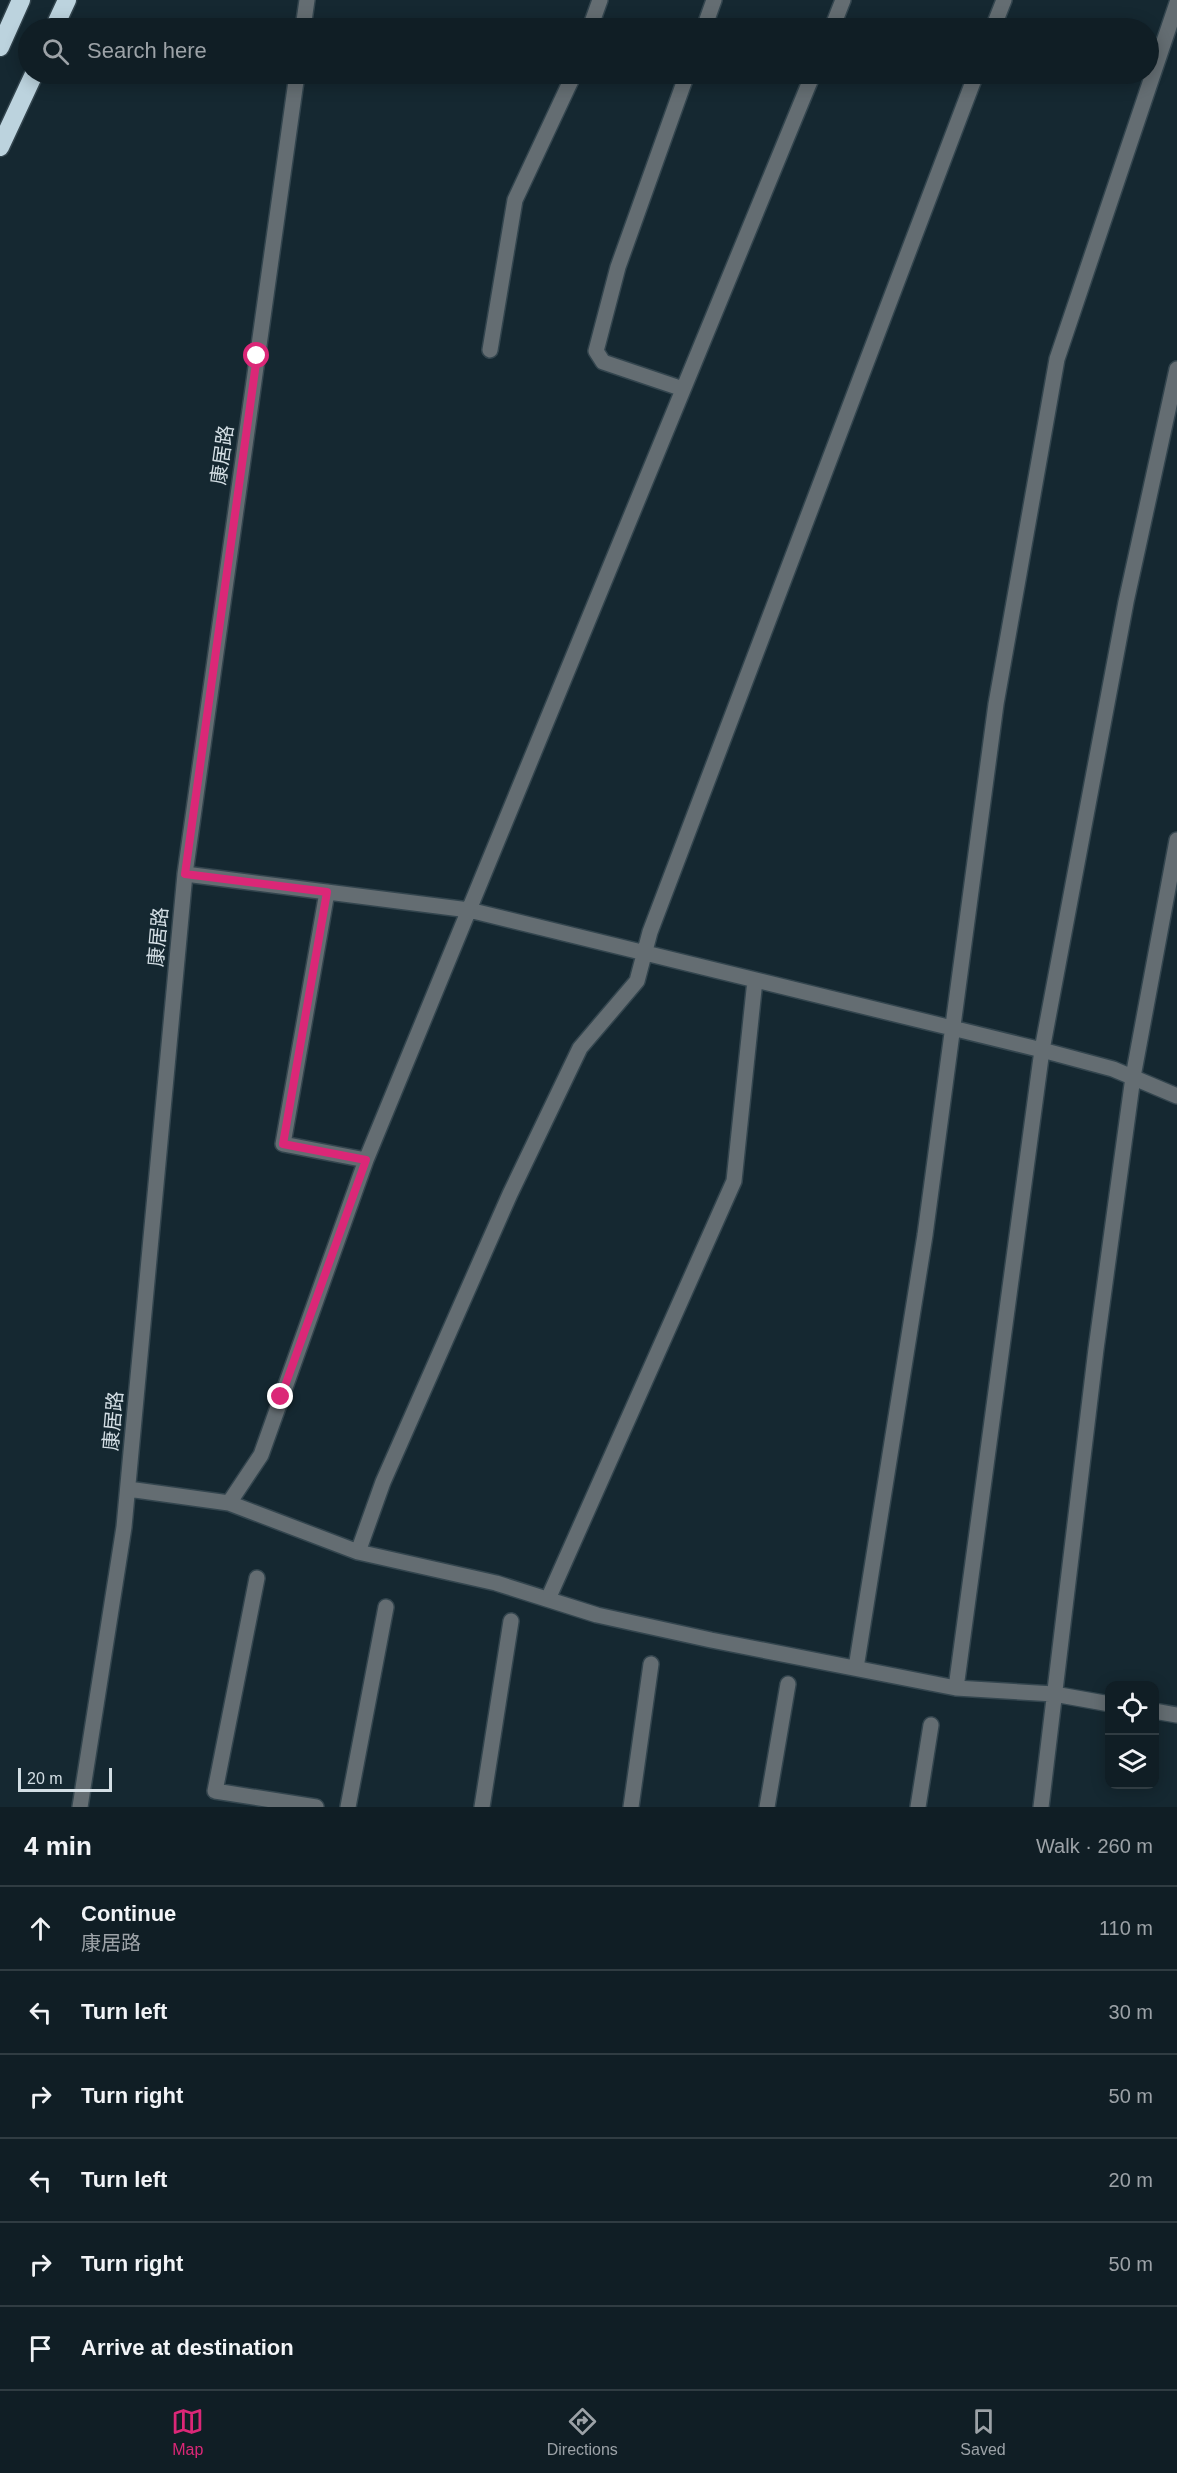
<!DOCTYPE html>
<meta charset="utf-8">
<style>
:root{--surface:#101e25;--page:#1e2b32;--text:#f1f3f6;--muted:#9ca2a7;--line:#303c42;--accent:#db2777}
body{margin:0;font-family:Helvetica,"Noto Sans SC",sans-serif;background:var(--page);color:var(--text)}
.controls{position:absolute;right:18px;bottom:18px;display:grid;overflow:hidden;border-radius:12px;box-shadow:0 3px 15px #0003}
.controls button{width:54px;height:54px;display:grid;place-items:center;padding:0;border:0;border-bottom:2px solid var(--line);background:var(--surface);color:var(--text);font:30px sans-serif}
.scale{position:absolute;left:18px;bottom:15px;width:94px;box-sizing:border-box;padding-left:6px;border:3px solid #d3dee4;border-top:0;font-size:16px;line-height:21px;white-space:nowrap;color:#d3dee4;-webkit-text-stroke:4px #152831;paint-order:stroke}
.stop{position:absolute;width:18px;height:18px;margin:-14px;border:4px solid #db2777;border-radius:50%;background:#fff}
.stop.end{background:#db2777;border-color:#fff;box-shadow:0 2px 6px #0008}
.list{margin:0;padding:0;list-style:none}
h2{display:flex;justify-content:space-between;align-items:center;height:78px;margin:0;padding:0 24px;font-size:26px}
h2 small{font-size:20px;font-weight:400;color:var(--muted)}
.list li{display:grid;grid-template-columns:39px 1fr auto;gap:18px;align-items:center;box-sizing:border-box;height:84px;padding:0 24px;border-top:2px solid var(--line)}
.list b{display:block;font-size:22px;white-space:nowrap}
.list p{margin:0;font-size:20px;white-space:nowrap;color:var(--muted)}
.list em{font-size:20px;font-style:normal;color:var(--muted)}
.icon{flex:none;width:33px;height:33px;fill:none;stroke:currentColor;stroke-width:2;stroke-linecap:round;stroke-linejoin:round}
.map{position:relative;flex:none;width:1177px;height:1807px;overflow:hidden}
.search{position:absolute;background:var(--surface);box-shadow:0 3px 15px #0003;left:18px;right:18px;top:18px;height:66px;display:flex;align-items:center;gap:15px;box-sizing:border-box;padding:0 21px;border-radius:33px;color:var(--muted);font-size:22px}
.sheet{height:582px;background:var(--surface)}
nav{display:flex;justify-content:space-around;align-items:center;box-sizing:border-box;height:84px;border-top:2px solid var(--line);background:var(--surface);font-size:16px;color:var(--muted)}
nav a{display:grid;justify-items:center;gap:3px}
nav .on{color:var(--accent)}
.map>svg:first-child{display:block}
</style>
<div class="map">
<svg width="1177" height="1807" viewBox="0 0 1177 1807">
<rect width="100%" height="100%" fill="#152831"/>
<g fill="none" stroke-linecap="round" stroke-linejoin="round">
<defs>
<path id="minor" d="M303,28l4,-28
M590,28l10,-28
M704,28l10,-28
M832,28l11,-28
M993,28l11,-28
M490,350l25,-150 59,-126
M683,389l-80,-27 -7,-11 22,-84 69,-193
M185,874l284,36 573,140 71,19 64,27
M327,892l-44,252 83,16
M128,1489l101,14 129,49 138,31 101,32 114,25 245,48 98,6 56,10
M229,1503l32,-48 105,-295 447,-1086
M358,1552l25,-70 127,-288 70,-146 57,-67 13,-49 326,-858
M257,1578l-42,213 101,16
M548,1599l186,-418 21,-201
M856,1668l69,-433 71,-531 61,-345 120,-356
M956,1688l86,-638 84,-448 51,-233
M1154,1711l23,4
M80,1807l44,-280 61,-653 112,-800
M348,1807l38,-200
M482,1807l29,-186
M631,1807l20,-143
M767,1807l21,-123
M918,1807l13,-82
M1041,1807l55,-458 37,-272 44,-237"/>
<path id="highway" d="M54,28l13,-28
M0,47l21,-47
M0,147l34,-73"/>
</defs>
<!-- minor casing -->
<use href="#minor" stroke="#33454e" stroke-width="18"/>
<!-- highway casing -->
<use href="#highway" stroke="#33454e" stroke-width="21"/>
<!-- minor -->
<use href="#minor" stroke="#646d72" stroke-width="15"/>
<!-- highway -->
<use href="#highway" stroke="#bcd3de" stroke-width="18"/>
</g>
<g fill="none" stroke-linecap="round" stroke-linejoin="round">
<!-- route -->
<path stroke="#db2777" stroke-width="8" d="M257,356l-72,518 142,18 -44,252 83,16 -85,237"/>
</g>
<g text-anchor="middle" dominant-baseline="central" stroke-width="4.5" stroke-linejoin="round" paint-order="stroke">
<!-- street labels -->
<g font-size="20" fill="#d3dee4" stroke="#152831">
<text transform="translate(222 455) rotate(-82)">康居路</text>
<text transform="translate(158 937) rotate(-85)">康居路</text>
<text transform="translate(113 1421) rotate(-85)">康居路</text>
</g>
</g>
</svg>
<div class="controls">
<button><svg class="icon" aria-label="locate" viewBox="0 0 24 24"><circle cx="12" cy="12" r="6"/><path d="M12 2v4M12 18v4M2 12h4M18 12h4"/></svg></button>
<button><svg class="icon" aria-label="layers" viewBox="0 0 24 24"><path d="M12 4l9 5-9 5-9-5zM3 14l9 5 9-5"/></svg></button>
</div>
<div class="scale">20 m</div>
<div class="stop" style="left:257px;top:356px"></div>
<div class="stop end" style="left:281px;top:1397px"></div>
<div class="search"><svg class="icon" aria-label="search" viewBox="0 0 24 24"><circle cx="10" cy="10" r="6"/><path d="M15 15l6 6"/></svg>Search here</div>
</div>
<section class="sheet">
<h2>4 min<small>Walk · 260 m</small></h2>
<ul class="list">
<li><svg class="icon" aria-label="ahead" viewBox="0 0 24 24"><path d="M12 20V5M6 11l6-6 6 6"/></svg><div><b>Continue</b><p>康居路</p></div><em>110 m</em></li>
<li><svg class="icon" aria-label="left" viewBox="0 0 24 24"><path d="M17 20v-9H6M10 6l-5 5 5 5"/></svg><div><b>Turn left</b></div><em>30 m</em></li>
<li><svg class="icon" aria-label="right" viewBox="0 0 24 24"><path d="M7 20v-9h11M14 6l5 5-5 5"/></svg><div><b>Turn right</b></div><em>50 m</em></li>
<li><svg class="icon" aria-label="left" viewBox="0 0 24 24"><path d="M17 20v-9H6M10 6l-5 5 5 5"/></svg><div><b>Turn left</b></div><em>20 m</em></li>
<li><svg class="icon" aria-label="right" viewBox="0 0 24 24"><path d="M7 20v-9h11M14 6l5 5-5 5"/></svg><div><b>Turn right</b></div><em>50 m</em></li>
<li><svg class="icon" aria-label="arrive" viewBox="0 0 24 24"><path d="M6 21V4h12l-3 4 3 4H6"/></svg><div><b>Arrive at destination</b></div></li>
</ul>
</section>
<nav>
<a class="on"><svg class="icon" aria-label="map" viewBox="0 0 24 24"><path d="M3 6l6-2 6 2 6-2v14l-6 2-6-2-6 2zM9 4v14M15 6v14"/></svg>Map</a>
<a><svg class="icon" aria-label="directions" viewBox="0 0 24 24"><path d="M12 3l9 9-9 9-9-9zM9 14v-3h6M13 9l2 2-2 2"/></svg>Directions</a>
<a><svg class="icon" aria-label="saved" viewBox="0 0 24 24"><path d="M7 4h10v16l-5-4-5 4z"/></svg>Saved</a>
</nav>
